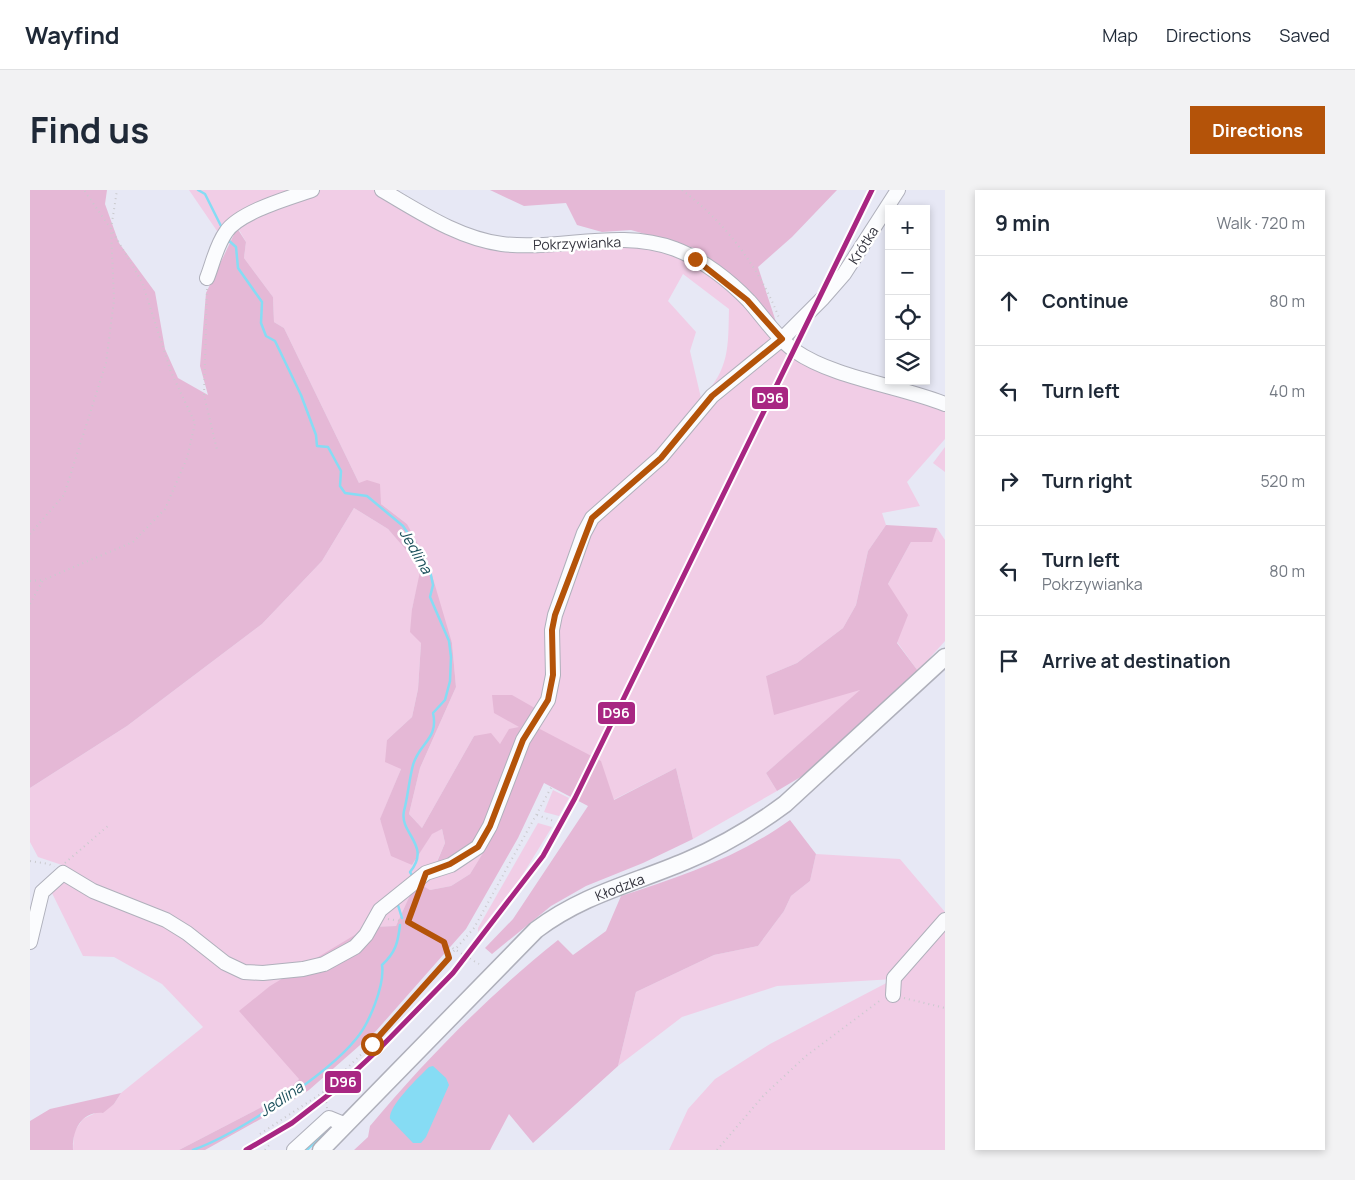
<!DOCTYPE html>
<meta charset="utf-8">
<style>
:root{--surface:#fff;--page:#f2f2f3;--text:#1f2937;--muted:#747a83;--line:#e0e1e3;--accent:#b45309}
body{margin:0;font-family:Manrope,sans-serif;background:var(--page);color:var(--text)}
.controls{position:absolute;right:15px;top:15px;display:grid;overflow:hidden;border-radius:0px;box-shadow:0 2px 8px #0003}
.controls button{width:45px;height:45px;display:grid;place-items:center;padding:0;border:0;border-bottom:1px solid var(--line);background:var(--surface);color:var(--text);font:25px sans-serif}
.stop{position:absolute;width:15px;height:15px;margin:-11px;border:4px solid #b45309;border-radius:50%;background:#fff}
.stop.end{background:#b45309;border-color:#fff;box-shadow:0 1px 5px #0008}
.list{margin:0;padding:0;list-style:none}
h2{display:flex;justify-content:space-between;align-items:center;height:65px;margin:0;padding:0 20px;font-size:21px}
h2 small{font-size:16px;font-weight:400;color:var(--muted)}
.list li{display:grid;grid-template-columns:32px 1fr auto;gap:15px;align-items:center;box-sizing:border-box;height:90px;padding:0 20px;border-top:1px solid var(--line)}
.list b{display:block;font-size:19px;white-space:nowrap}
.list p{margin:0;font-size:16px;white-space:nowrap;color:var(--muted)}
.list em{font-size:16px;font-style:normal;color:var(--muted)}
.icon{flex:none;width:28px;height:28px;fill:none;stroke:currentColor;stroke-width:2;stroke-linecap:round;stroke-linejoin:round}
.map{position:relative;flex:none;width:915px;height:960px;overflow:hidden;border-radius:0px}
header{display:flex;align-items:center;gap:30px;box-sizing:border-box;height:70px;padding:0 25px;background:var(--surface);border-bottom:1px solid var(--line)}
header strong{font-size:24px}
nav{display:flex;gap:28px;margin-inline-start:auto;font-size:18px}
.intro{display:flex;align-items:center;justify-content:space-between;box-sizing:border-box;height:120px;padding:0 30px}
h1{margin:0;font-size:35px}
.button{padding:12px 22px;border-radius:0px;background:var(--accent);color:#fff;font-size:18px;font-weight:700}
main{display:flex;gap:30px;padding:0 30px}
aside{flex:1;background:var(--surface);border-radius:0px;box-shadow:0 2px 8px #0003}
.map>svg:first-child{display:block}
</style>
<header>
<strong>Wayfind</strong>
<nav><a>Map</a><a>Directions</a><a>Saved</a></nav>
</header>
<div class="intro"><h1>Find us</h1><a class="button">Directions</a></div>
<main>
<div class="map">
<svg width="915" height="960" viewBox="0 0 915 960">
<rect width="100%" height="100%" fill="#e7e8f5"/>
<!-- green -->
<path fill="#f1cde6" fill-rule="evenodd" d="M159,0h189l94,49 106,4 93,7 55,34 69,69 150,53v33l-38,43 13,24 -38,7 4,12 -18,26 -12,54 -13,23 -46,35 -31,13 96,13 -96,84 11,18 -84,48 -17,-71 -63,32 -76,-72 10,-13 -27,12 -20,17 -26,-8 -52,92 -13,-14 11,-46 36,-81 -4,-44 -45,-119 -26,-20 -22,-21 -75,-155 -10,-6 -1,-25 -29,-39 2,-16 -8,-14 -21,3zM653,84l46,35c-1,37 1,61 -28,89l-11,-47 6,-19 -28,-31z
M915,257v25l-12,-9z
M324,318l34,21 34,38 -10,42 9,34 -3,46 -6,28 -25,23 14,29 -21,51 32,45 20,-32 10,-4 3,14 -11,25 34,-13 16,-3 -14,22 -19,12 -21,4 -14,-7 -20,43 -28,1 -128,84 60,67 -19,19 -102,53h-106l1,-18 9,-13 31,-15 7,-11 82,-66 -41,-43 -48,-27 -31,-1 -32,-65 23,-16 -12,-10 -24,-8 -8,-15v-54l97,-62 135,-102 60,-63z
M907,338l8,12v101l-27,30 -21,-29 -9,-58 23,-42h20z
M523,600l16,8 -10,18 -15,-4z
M508,633l14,4 -32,52 -42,53v-4z
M786,664l84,5 45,53v238h-276l19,-41 27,-30 55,-35 124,-65 -117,7 -95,31 -64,49 18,-74 78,-37 44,-9 26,-35 7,-15 19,-15z"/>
<!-- forest -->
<path fill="#e5b8d6" d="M0,0h77l-2,14 14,39 36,49 10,57 13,29 30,17 -8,-29 6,-73 31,-65 9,14 -2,16 29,39 1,25 10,6 75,155 8,-3 13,4 1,20 26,20 22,41 23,78 4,44 -36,81 -11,46 13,14 52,-92 17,-3 9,11 9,-15 10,-2 -25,-14 -2,-18h20l35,20 -9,13 63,33 13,39 62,-32 17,71 -50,24 -57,23 -35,20 -59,48 -7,-6 28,-29 75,-113 -44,-23 -26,55 -52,91 -90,102 -67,59 -27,17 -77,43h-26l102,-53 18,-18 -60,-68 31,-25 98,-59 28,-1 20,-44 14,8 21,-4 19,-12 13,-21 -15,2 -34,14 11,-26 -3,-14 -10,5 -20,31 -21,-9 -11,-37 21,-50 -16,-7 2,-22 25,-23 6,-28 3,-46 -11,-11 2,-23 9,-42 -33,-38 -34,-21 -32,53 -60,63 -135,102 -97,62z
M460,0h347l-45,47 -34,30 18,55 -75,-72 -70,-20 -29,2 -25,-7 -11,-22 -42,3z
M856,335l51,3 -5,14h-21l-23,42 20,31 -11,28 21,28 -114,104 -27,16 -11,-18 94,-83 -86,25 -8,-39 31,-13 46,-35 13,-23 12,-54z
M760,630l26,34 -6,27 -19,15 -7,15 -26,35 -44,9 -78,37 -18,74 -85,77 -24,-29 -19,36h-136l14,-13 2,-11c57,-68 119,-131 188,-186l15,15 33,-24 15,-35c59,-19 118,-39 169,-76z
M91,903l-7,11 -11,9c-22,-2 -31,18 -30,37h-43v-29l20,-12z"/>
<!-- water -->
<path fill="#86dcf4" d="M403,876l13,12 3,7 -23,52 -5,6h-8l-23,-24c-2,-13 29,-42 39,-52z"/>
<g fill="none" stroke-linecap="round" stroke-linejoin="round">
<!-- stream -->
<path stroke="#86dcf4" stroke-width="2.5" d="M168,0l7,4 17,34
M197,49l9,8 2,21 24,34 -1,21 5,13 9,5 26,54 15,40 1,11 11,1 13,24 -1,15 5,7 22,3 36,30 16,24 11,21 3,14 -3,12 19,44 2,16 -1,24 -5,19 -12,13c6,26 -14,30 -20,52 -4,15 -5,31 -9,46 -5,23 28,34 6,61l3,5
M367,712l5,16
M163,960c44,-16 134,-75 163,-111 13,-15 29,-54 26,-74 14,-13 16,-23 18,-40
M277,960l16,-16"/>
<defs>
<path id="minor" d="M352,0c38,22 76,48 120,54 57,7 117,-16 173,5 27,10 55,32 74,52 15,17 28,37 46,50 39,27 105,35 150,53
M177,88c6,-15 9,-32 19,-46 13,-20 63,-34 86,-42
M0,752l12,-50 21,-19 30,18 73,29 21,13 38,30 19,9 19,1 40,-4 21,-5 31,-17 11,-12 14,-25 46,-37 25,-8 27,-18 12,-21 33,-86 25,-40 5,-25 -1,-45 3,-15 29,-82 8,-15 69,-61 51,-61 70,-57 41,-41 21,-24 54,-84
M863,805l1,-17 51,-58
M264,960l35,-32 17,7"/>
<g id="major">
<path id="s1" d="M291,960l215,-220c48,-36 96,-46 150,-69 36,-15 68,-34 99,-57l160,-147"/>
</g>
</defs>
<!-- minor casing -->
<use href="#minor" stroke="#afb0bb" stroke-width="16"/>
<!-- major casing -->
<use href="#major" stroke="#afb0bb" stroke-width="19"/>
<!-- path -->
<path stroke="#cacace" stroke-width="2" stroke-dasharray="1 4" stroke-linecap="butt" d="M652,0c42,31 78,78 97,128
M177,99l-3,106 13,55
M0,344l34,-39 42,-132 8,-63 -3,-71 6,-39
M0,391l13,-1
M0,414l13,-24 90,-38 32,-33 22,-51 8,-35 -24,-51 -29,-90 -31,-53 -27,-39
M507,625l17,6
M0,671l19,3 5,3
M35,673l44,-38
M358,729l20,3 36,21 5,15
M378,732l10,-28
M874,808l41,10
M297,918l-3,-23 21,-15 27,-26 102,-116 78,-142
M230,944l65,-43
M235,960l6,-7
M687,960l47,-55 42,-39 76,-57"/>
<!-- minor -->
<use href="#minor" stroke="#fbfcfe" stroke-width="14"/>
<!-- major -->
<use href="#major" stroke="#fbfcfe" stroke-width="16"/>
<!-- path-bridge -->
<path stroke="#cacace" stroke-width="2" stroke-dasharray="1 4" stroke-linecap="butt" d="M414,753l35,21"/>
<defs>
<path id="rail-1" d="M216,960l46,-27 44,-34 43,-40 74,-76 90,-117 32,-58 297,-608"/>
</defs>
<!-- rail-1 casing -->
<use href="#rail-1" stroke="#fff" stroke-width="9"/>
<!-- rail-1 -->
<use href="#rail-1" stroke="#a82682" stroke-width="5"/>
</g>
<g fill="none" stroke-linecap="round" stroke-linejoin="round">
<!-- route -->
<path stroke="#b45309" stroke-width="6" d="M342,854l77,-86 -5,-16 -36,-20 18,-49 24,-9 28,-17 12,-21 33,-86 25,-40 5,-25 -1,-45 3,-15 37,-97 69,-60 51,-62 70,-57 -35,-39 -52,-41"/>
</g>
<g text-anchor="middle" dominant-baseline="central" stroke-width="5" stroke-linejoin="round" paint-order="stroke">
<!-- street labels -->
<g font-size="14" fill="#34343e" stroke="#fff">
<text transform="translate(547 53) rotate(-2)">Pokrzywianka</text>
<text transform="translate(833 55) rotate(-57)">Krótka</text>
<text stroke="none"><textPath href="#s1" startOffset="402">Kłodzka</textPath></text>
</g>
<!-- water labels -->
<g font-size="15" font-style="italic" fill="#1a4e5a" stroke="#fff">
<text transform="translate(386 361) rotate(60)">Jedlina</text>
<text transform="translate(251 909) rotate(-34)">Jedlina</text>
</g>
</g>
<g stroke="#fff" stroke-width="2">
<rect x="721" y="196" width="38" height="24" rx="5" fill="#a82682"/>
<rect x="567" y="511" width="39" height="24" rx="5" fill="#a82682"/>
<rect x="294" y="880" width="38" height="24" rx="5" fill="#a82682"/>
</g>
<g font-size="14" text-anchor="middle" font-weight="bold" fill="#fff">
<text x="740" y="213">D96</text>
<text x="586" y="528">D96</text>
<text x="313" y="897">D96</text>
</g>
</svg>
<div class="controls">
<button>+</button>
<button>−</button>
<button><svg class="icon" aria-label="locate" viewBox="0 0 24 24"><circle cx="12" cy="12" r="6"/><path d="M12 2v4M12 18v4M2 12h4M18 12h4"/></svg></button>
<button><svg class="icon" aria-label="layers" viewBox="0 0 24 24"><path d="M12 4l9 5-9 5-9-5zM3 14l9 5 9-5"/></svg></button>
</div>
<div class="stop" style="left:342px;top:854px"></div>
<div class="stop end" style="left:665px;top:69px"></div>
</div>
<aside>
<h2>9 min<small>Walk · 720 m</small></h2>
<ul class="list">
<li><svg class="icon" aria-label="ahead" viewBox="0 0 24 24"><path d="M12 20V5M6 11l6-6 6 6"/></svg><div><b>Continue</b></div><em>80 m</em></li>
<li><svg class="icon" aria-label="left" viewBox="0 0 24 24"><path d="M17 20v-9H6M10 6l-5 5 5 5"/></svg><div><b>Turn left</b></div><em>40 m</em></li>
<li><svg class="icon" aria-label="right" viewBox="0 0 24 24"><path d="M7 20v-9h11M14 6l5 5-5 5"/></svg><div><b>Turn right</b></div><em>520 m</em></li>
<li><svg class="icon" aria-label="left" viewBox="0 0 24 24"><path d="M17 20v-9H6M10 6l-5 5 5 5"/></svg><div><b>Turn left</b><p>Pokrzywianka</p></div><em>80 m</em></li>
<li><svg class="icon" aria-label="arrive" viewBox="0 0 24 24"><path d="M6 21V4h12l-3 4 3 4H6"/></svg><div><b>Arrive at destination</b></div></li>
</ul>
</aside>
</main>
